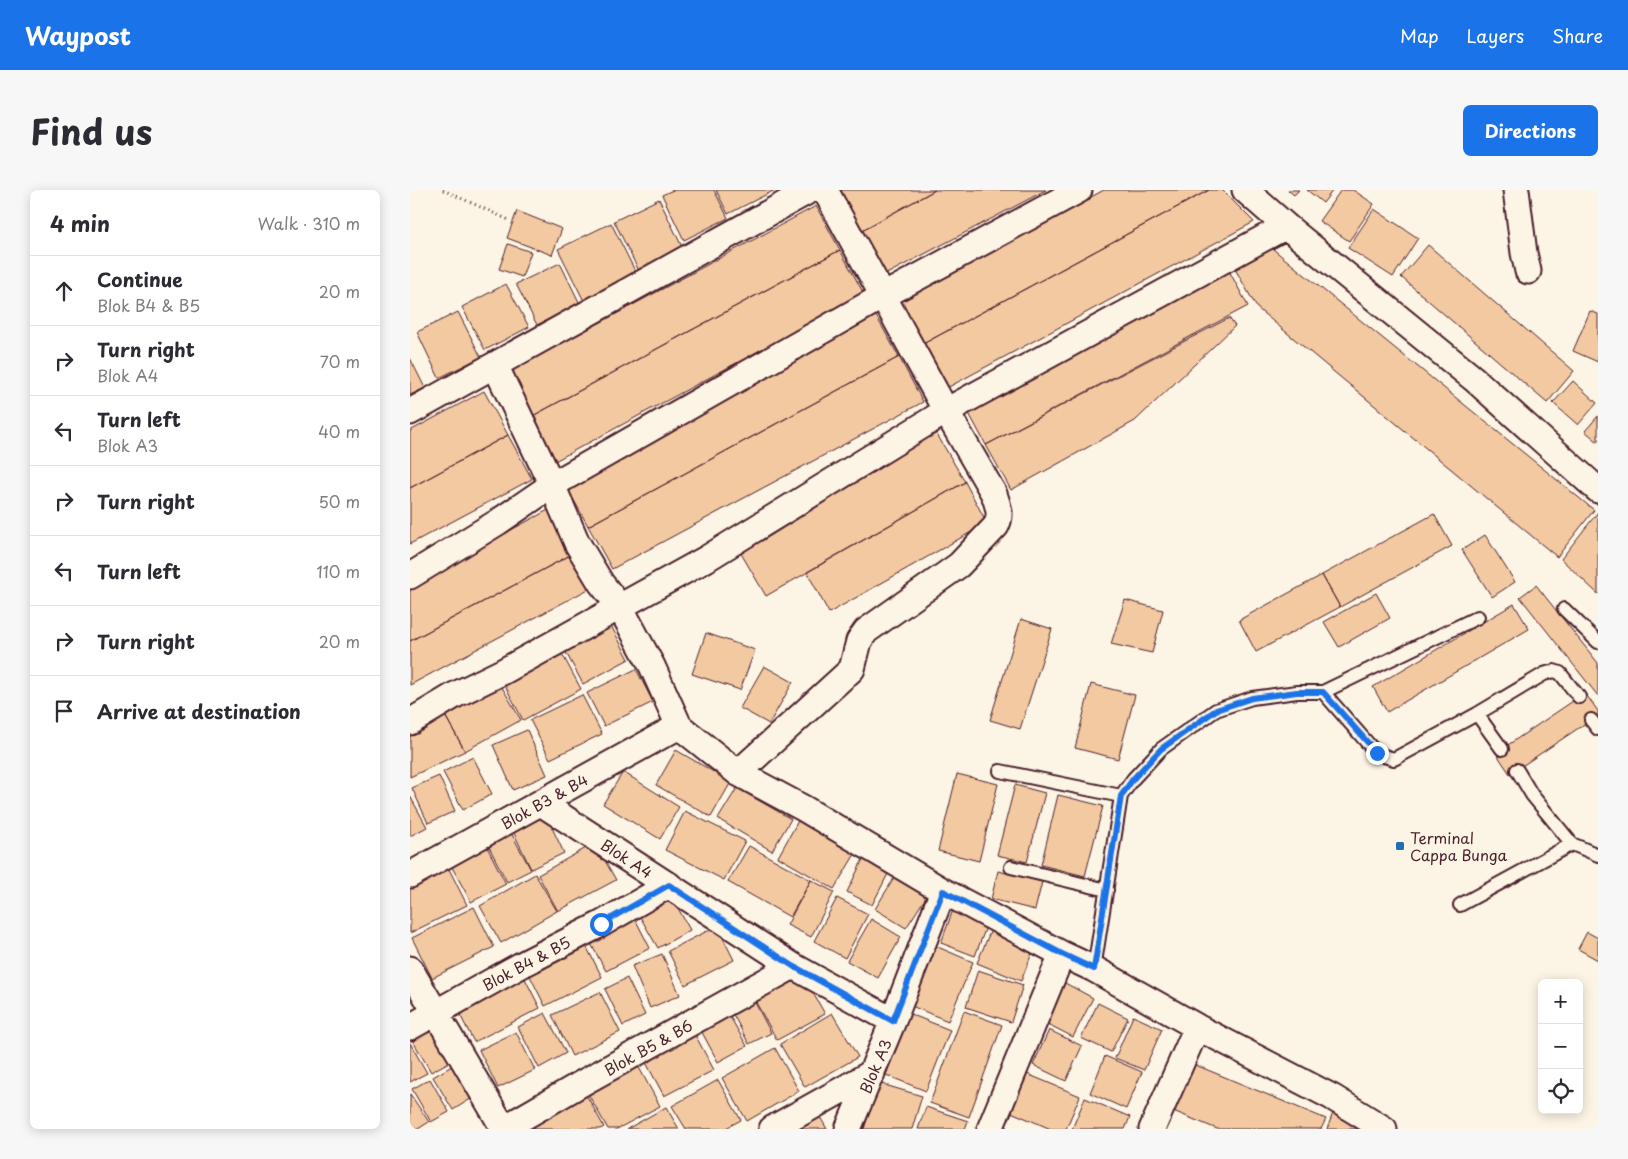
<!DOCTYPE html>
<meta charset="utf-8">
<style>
:root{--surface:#fff;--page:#f7f7f7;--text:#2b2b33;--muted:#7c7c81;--line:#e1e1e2;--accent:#1a73e8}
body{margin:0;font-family:"Playpen Sans",sans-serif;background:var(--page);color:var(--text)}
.controls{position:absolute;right:15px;bottom:15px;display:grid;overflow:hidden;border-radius:8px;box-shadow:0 2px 12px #0003}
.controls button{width:45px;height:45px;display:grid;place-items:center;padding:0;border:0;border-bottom:1px solid var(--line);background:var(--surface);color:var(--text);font:25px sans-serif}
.stop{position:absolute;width:15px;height:15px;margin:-11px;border:4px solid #1a73e8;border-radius:50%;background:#fff}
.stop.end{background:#1a73e8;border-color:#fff;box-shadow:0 1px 5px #0008}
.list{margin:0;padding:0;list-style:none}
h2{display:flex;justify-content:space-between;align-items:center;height:65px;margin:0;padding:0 20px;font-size:21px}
h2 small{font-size:16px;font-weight:400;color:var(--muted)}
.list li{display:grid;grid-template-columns:32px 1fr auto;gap:15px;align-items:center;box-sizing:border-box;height:70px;padding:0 20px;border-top:1px solid var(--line)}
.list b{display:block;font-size:19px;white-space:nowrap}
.list p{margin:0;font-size:16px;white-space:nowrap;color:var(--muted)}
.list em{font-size:16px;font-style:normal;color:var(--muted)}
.icon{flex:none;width:28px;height:28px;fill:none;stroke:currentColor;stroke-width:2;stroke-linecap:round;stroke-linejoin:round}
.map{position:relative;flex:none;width:1188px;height:939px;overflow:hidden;border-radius:8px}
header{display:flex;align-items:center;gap:30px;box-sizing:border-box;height:70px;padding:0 25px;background:var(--accent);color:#fff}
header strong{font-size:24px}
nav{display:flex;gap:28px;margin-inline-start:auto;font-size:18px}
.intro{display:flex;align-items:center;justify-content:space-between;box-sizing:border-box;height:120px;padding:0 30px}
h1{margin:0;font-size:35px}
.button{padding:12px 22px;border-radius:8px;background:var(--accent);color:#fff;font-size:18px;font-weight:700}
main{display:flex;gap:30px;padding:0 30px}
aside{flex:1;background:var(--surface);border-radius:8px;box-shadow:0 2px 12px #0003}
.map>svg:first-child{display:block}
</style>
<header>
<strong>Waypost</strong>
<nav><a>Map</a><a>Layers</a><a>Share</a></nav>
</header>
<div class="intro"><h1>Find us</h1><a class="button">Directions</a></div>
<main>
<aside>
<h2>4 min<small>Walk · 310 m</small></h2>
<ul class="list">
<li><svg class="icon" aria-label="ahead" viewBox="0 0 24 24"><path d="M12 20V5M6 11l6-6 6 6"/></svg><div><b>Continue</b><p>Blok B4 &amp; B5</p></div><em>20 m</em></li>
<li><svg class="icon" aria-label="right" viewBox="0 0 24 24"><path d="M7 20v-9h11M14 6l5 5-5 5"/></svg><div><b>Turn right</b><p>Blok A4</p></div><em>70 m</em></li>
<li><svg class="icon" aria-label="left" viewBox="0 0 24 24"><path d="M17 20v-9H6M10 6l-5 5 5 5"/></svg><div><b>Turn left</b><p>Blok A3</p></div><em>40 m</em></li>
<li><svg class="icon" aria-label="right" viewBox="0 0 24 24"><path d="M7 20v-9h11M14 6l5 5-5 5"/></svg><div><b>Turn right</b></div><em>50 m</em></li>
<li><svg class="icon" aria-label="left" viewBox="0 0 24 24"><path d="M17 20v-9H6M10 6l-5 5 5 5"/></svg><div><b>Turn left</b></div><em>110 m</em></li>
<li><svg class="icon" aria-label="right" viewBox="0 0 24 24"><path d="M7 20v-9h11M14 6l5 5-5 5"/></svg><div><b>Turn right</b></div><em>20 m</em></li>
<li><svg class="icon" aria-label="arrive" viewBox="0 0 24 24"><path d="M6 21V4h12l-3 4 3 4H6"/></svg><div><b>Arrive at destination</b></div></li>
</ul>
</aside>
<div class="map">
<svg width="1188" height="939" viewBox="0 0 1188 939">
<rect width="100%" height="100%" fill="#fcf5e5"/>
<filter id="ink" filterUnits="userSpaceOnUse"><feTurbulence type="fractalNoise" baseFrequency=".02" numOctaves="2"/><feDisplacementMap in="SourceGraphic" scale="10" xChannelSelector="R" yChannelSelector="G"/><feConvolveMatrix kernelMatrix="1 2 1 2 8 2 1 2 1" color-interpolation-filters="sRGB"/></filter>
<g filter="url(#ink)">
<!-- building -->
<path fill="#f3c9a2" stroke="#4a1f2b" d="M263,0h41l14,28 -44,22 -22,-45z
M306,0h59l-47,24z
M421,0h104l-80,44z
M525,0h111l-167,88 -24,-44z
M694,0h105l-288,155 -24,-44z
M799,0h13l32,32 -309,167 -24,-44z
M878,0h11l-5,5z
M897,0h26l-10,13z
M931,0h12l21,14 -25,37 -30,-20z
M249,9l24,50 -44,22 -25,-50z
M406,16l24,44 -311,168 -24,-44z
M964,19l44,29 -25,39 -45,-29z
M107,21l45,18 -10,26 -45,-17z
M201,33l26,52 -53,26 -26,-52z
M98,54l23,8 -9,25 -23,-8z
M858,55l326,265 -37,47 -300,-249 -23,-41z
M1018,55l146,126 -27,32 -146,-126z
M430,60l24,44 -311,168 -24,-44z
M150,73l20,41 -43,21 -21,-41z
M817,77l21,39 -262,139 -21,-39z
M96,94l23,43 -44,23 -23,-43z
M1180,121l8,3v48l-25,-11z
M48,122l23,45 -42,21 -22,-46z
M465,124l24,43 -311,169 -24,-44z
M819,128l6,8 -100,95 -124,69 -25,-45z
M489,167l24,45 -311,167 -24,-43z
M0,168l15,30 -15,7z
M1163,191l24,22 -19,22 -25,-22z
M74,201l24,44 -98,53v-57z
M1188,226v26l-13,-11z
M525,241l30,51 -199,114 -30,-51z
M98,245l24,44 -122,65v-56z
M555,292l22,41 -158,90 -22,-41z
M142,318l24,44 -166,89v-57z
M1188,322v82l-37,-35z
M1024,324l18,32 -112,61 -18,-32z
M1075,345l30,47 -23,15 -30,-47z
M166,362l18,34 -184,99v-44z
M912,385l18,32 -84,45 -17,-32z
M1126,395l62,78v33l-78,-99z
M966,403l14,25 -51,29 -15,-25z
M715,410l38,10 -11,43 -41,-9z
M1104,414l15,25 -142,83 -14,-25z
M611,429l31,10 -32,100 -30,-9z
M200,434l19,35 -46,25 -19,-35z
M296,443l49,17 -15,40 -48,-16z
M150,460l21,39 -58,31 -21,-40z
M354,476l29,16 -24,42 -29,-16z
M226,479l17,33 -49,24 -17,-33z
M89,492l22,38 -56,31 -22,-39z
M681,494l44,11 -17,64 -43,-11z
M1175,503l13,18v4l-88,59 -14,-21z
M172,505l20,39 -52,25 -20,-39z
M33,522l22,39 -55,26v-48z
M117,540l20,45 -34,15 -20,-45z
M266,560l55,32 -20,35 -55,-32z
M63,567l19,37 -29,16 -20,-38z
M213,582l56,35 -19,32 -57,-35z
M547,584l41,10 -19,77 -41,-10z
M29,586l16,35 -27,12 -16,-35z
M605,595l30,8 -18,69 -30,-7z
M327,598l54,31 -19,32 -54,-32z
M648,605l45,11 -18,70 -44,-11z
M0,606l17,31 -17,9z
M275,621l60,30 -21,39 -59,-30z
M135,623l19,40 -33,16 -19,-40z
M388,631l57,33 -21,35 -56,-32z
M100,641l21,39 -24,12 -20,-39z
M73,649l23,45 -35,18 -24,-44z
M185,653l21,37 -58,31 -20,-36z
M339,656l62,34 -21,37 -62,-35z
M454,667l26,13 -18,35 -25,-13z
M35,671l22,44 -57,28v-55z
M588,681l44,11 -7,28 -44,-11z
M125,684l22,37 -56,32 -21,-37z
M486,685l32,19 -22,34 -31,-19z
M401,690l23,12 -23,45 -24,-12z
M258,700l22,40 -32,18 -23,-40z
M427,708l31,16 -23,44 -31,-17z
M64,717l20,40 -62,31 -20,-40z
M544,717l35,12 -14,37 -34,-13z
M221,721l19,37 -44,23 -20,-36z
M461,729l30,18 -23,41 -31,-17z
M583,735l43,18 -15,38 -44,-18z
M307,736l17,34 -49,25 -17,-34z
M1177,742l11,6v22l-20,-11z
M173,750l19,37 -57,29 -18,-36z
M523,755l40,17 -25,59 -39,-16z
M252,764l18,41 -30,13 -18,-42z
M568,780l45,15 -12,37 -45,-15z
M111,781l19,37 -66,34 -19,-37z
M391,782l24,42 -48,26 -23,-41z
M217,788l18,37 -22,11 -18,-37z
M655,793l28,15 -20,39 -29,-15z
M190,802l20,40 -48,24 -20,-41z
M340,803l21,40 -22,11 -21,-39z
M688,813l30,15 -17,34 -30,-14z
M315,818l22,38 -29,16 -21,-39z
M554,821l38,14 -33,92 -39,-14z
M135,823l21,40 -27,15 -21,-41z
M422,823l26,44 -53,30 -25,-43z
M26,824l24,42 -29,16 -21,-36z
M500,824l40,16 -24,61 -40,-16z
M723,826l29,13 -18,41 -29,-12z
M639,840l33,16 -16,35 -33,-16z
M283,841l21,39 -50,26 -21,-39z
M106,842l19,38 -37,18 -19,-38z
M0,853l17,30 -17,9z
M365,858l24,43 -52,30 -25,-43z
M695,866l37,16 -16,37 -36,-16z
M776,871l140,58 -5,10h-104l-51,-21z
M47,873l20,32 -24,15 -20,-33z
M227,874l23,42 -43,23h-9l-21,-37z
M610,881l60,25 -14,33h-15l-47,-20z
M20,889l19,33 -18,10 -19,-33z
M308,890l23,40 -17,9h-38l-14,-23z
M468,893l44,13 -10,33h-48z
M172,897l22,40 -4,2h-71l-6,-11z
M0,904l19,28 -11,7h-8z
M675,908l45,19 -5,12h-53z
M256,917l13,22h-52z
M516,917l42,14 -3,8h-47z
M406,920l11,19h-41z
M923,923l39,15 -1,1h-44z"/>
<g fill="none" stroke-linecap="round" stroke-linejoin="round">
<defs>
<path id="lane" d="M1154,419l34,33
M913,502l155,-75
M1067,524l25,35
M1181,530l7,9
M1107,580l15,25 40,49 26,11
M590,581l121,25
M601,677l96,23
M1050,715l112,-61
M684,779l27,-173 12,-17 28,-30 55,-39 36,-12 45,-6h26l48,55 13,9 10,3 83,-45 67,-40 10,-3 6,2 19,24"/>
<path id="street" d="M835,0l41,36 188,153 124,111
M1106,0l8,63 4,18
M85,175l57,120 25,58 24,40 19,24 32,59 27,60 59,47 65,35 140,83 119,63 32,15 103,58 135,70 52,32
M0,222l400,-222
M0,386l88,-54 54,-37 331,-189 196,-106
M0,532l45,-27 49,-24 202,-112 240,-148 340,-185
M328,583l114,-104 7,-28 7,-10 93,-66 37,-39c6,-11 2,-20 -2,-32l-48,-83 -121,-221
M131,613l252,163 100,55
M0,685l269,-149
M0,779l94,160
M0,837l113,-63 78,-40 68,-39
M93,939l81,-47 209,-116
M362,939l100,-56
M438,939l45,-108 50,-130
M580,939l72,-175
M742,939l45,-102"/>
</defs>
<!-- lane casing -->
<use href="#lane" stroke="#4a1f2b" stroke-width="16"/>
<!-- street casing -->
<use href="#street" stroke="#4a1f2b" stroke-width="29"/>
<!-- path -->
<path stroke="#4a1f2b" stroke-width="3" stroke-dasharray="1 4" stroke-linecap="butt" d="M33,0l66,30"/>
<!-- lane -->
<use href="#lane" stroke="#fcf5e5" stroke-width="12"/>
<!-- street -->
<use href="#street" stroke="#fcf5e5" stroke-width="25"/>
</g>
</g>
<g fill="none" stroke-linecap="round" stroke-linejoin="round" filter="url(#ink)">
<!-- route -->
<path stroke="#1a73e8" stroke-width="6" d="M191,734l68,-39 124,81 100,55 50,-130 119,63 32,15 27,-173 12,-17 28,-30 55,-39 36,-12 45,-6h26l54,61"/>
</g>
<!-- markers -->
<rect fill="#1f6fb2" stroke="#fcf5e5" stroke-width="2" x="985" y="651" width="10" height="10" rx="2.5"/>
<g text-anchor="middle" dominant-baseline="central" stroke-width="4.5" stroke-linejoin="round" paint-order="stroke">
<!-- street labels -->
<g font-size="15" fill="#4a1f2b" stroke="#fcf5e5">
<text transform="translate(134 611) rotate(-29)">Blok B3 &amp; B4</text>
<text transform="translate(217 668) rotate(33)">Blok A4</text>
<text transform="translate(116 773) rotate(-28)">Blok B4 &amp; B5</text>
<text transform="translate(238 857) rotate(-29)">Blok B5 &amp; B6</text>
<text transform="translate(465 876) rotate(-67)">Blok A3</text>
</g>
<!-- poi labels -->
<g font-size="15" fill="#4a1f2b" stroke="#fcf5e5" text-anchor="start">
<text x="1000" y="647">Terminal<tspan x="1000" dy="17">Cappa Bunga</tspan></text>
</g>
</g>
</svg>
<div class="controls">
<button>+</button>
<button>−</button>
<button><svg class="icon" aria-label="locate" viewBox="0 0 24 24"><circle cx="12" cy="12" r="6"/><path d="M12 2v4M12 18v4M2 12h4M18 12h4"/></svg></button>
</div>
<div class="stop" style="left:191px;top:734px"></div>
<div class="stop end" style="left:967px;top:563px"></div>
</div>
</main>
